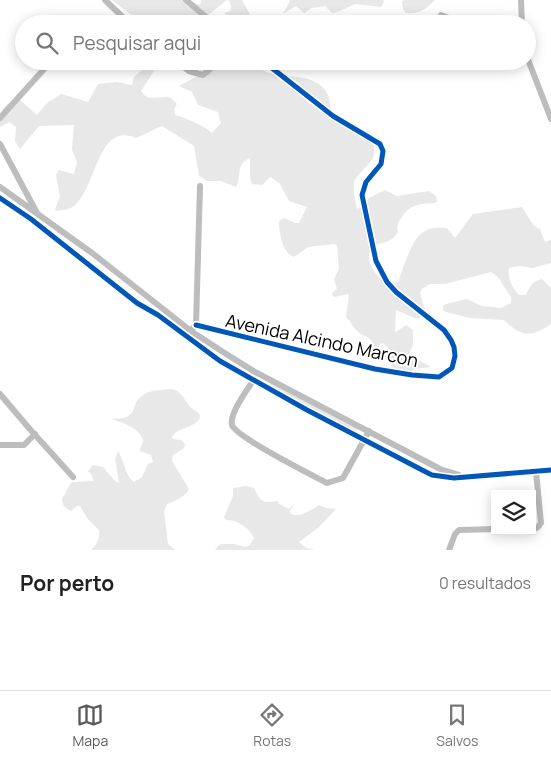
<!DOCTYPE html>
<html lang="pt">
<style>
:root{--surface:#fff;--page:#f6f6f6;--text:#222;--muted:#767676;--line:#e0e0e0;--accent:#595959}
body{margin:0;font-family:Manrope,sans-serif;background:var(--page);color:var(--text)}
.controls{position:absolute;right:15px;bottom:15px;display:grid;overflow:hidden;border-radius:0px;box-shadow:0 2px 12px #0003}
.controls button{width:45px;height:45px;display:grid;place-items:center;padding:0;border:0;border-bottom:1px solid var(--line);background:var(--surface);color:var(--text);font:25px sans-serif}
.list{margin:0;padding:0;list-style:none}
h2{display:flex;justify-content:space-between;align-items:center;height:65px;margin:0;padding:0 20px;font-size:21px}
h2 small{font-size:16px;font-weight:400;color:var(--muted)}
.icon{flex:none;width:28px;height:28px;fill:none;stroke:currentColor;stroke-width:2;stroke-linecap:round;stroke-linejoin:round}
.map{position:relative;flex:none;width:551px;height:550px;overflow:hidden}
.search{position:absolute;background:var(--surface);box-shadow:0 2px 12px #0003;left:15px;right:15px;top:15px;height:55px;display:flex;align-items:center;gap:12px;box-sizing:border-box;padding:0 18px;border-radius:28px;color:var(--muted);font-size:19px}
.sheet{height:140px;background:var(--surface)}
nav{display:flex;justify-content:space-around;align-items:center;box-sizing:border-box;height:70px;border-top:1px solid var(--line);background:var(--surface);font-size:14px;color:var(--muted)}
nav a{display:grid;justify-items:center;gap:2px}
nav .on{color:var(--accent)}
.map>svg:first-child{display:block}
</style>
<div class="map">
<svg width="551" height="550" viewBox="0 0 551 550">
<rect width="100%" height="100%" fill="#fff"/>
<!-- green -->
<path fill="#e8e8e8" d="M112,0h75l12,5 2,-2v-3h26l-19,15 -2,4 1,5h-64z
M228,0h14l12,22 -2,2h-22l-5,-11 5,-2 1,-4 -1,-5z
M290,0h93l1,2 -3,5 -26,-3 -15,7 -8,2 -7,-7 -13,2 -8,5 -8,-7 -13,8z
M405,0h30c-9,9 -15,14 -29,13l-3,-4 -1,-8z
M185,61h75l2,2 -1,5c4,5 8,5 14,6 18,4 43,0 53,21 2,4 2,11 3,16l41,30c10,21 -14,27 -18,43 -1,8 1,17 3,25l4,-2 8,-9 16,-8 12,6 32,-5 7,5 1,6 -3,1c-14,1 -24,1 -32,14 -4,5 -6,9 -4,15 -2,3 -5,7 -8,8 -5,3 -11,3 -15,6 -16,11 3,32 13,39l10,-3c6,-14 13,-46 29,-52 5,-3 14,-2 20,-2l8,10 18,-24 49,-7 12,19 6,3 5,13 6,-2v23l-19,5 -12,-2 -11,2c-2,10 4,21 10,27h7c4,-8 6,-14 16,-16l9,9v36c-20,14 -30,13 -47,-4l-34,-2 -24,-6 -3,-2v-4l3,-2 21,-5 15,7 19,2 10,-5v-6l-14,-21 -6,-4 -46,12h-15l-8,5 -2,4 6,20 -1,3 -8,3 -21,-9 -1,21 1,1 10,-7 7,5v14l-3,8 5,6 16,9 -15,2 -11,4 -12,-3 -5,-11 1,-10 -6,-6 -3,1c-5,16 -9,15 -23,9l1,-2 6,-3 9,2c2,-14 -9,-12 -17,-20 -4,-4 -5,-9 -10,-13l3,-23 -15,3 -2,-2 1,-3 4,-3 -3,-10 5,-10 -2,-24 -3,-1 -26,3 -14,10c-12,-4 -15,-25 -15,-36l5,-3 11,5h4l8,-16 -18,-6 -9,-17 -9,-7 -2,1 -7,7 -10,-1 -2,-6v-20c-15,6 -8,19 -14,29l-15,-6h-14l-8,-5 -5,-30 -32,-20 -26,12c-39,-17 -39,50 -62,68 -5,4 -12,4 -18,5l-1,-2 5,-12 -4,-22 3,-5 15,4 3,-12 -5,-12 2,-25 -35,1 -19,23 -5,-8 1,-14 -7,-5 -9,5c0,-17 2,-21 18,-29l19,17 10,-12 14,-9 27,8 10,-18 19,-2 15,3 2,-8 8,-7 4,-8 8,9 -13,20c7,11 15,5 26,6 4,0 7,4 10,7l-3,5 1,6c11,3 28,10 37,18l9,-10 -3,-11 -20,-7 -6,-13 -13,-6 26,-14z
M270,383l87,46v4l-89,-47z
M171,389c9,1 12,8 17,15 3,5 5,5 9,8 12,9 -15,17 -19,19 -3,2 -4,3 -6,6l1,2 8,1 4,4 -1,4 -11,7 -1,6 17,28c-4,8 -14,12 -22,15l-3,7 4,33 7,6h-84c6,-6 9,-11 8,-20l-12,-12 -7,-12h-3l-6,5c-7,-3 -9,-6 -9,-13 5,-5 5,-11 10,-16l22,-1 -3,-7 -3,-3 5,-6 10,2 13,15 3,1 -4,-24 3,-8c7,11 7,25 16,31l8,-5 6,-13 5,-2 -2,-7 -11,-4c0,-4 4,-9 3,-12 -5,-12 -22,-17 -32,-20 31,0 17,-14 32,-24 7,-5 19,-5 28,-6z
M246,486l8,2c7,15 9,15 24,13l1,3 10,5 6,-6 -5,8 1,3c9,4 20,-4 28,-9l8,3 9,1 -17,18 -20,15 7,6 9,2h-100l5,-6h13l13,3 4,-2 4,-7c-5,-10 -17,-19 -28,-18l-2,-3 9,-21v-8z"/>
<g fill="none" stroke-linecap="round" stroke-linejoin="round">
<!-- minor -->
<path stroke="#bdbdbd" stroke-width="6" d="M105,0l25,24
M186,0l28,24
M521,0l1,24
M441,15l23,9
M527,57l24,62
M176,61l13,10 14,4 6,-5 7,-9
M0,118l45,-50
M0,144l37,69
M0,187l92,66 99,78 32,21 32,20 187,98 17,5
M0,198l31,21 106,84 21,12 62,46 87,49 117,61 8,4 22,3 97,-8
M196,325l179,44 37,6 27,2 13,-9 3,-12 -1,-9 -3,-7 -7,-10 -48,-38 -9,-10 -11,-21 -14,-66 4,-13 15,-18 2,-13 -3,-7 -47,-28 -70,-55
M193,328l3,-3 4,-139
M253,381c-6,9 -24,33 -21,44 4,12 80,50 95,58l16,-5 26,-47
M0,394l28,33 45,50
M0,445h24l11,-11
M532,530l6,-3 3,-4 -5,-51
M449,550l6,-16 4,-4 36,-1"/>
<defs>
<path id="cycleway" d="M0,198l31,21 106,84 21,12 62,46 87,49 117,61 8,4 22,3 97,-8
M196,325l179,44 37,6 27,2 13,-9 3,-12 -1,-9 -3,-7 -7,-10 -48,-38 -9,-10 -11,-21 -14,-66 4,-13 15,-18 2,-13 -3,-7 -47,-28 -70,-55"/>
</defs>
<!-- cycleway casing -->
<use href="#cycleway" stroke="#fff" stroke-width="8"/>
<!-- cycleway -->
<use href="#cycleway" stroke="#0057b8" stroke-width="5"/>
</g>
<g text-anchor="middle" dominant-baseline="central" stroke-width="4" stroke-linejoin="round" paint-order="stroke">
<!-- street labels -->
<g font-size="18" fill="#000" stroke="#fff">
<text transform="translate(322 340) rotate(12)">Avenida Alcindo Marcon</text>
</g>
</g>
</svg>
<div class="controls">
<button><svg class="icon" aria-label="layers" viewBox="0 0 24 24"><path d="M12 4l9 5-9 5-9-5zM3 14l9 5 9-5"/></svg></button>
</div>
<div class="search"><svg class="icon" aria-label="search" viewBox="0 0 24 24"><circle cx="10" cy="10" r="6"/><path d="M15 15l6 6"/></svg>Pesquisar aqui</div>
</div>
<section class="sheet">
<h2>Por perto<small>0 resultados</small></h2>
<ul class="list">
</ul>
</section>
<nav>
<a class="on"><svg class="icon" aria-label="map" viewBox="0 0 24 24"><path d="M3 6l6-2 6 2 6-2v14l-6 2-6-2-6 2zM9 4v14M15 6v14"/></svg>Mapa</a>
<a><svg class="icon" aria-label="directions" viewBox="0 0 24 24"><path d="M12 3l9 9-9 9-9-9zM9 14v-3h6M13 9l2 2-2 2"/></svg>Rotas</a>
<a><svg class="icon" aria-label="saved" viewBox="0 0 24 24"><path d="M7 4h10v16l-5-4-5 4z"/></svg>Salvos</a>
</nav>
